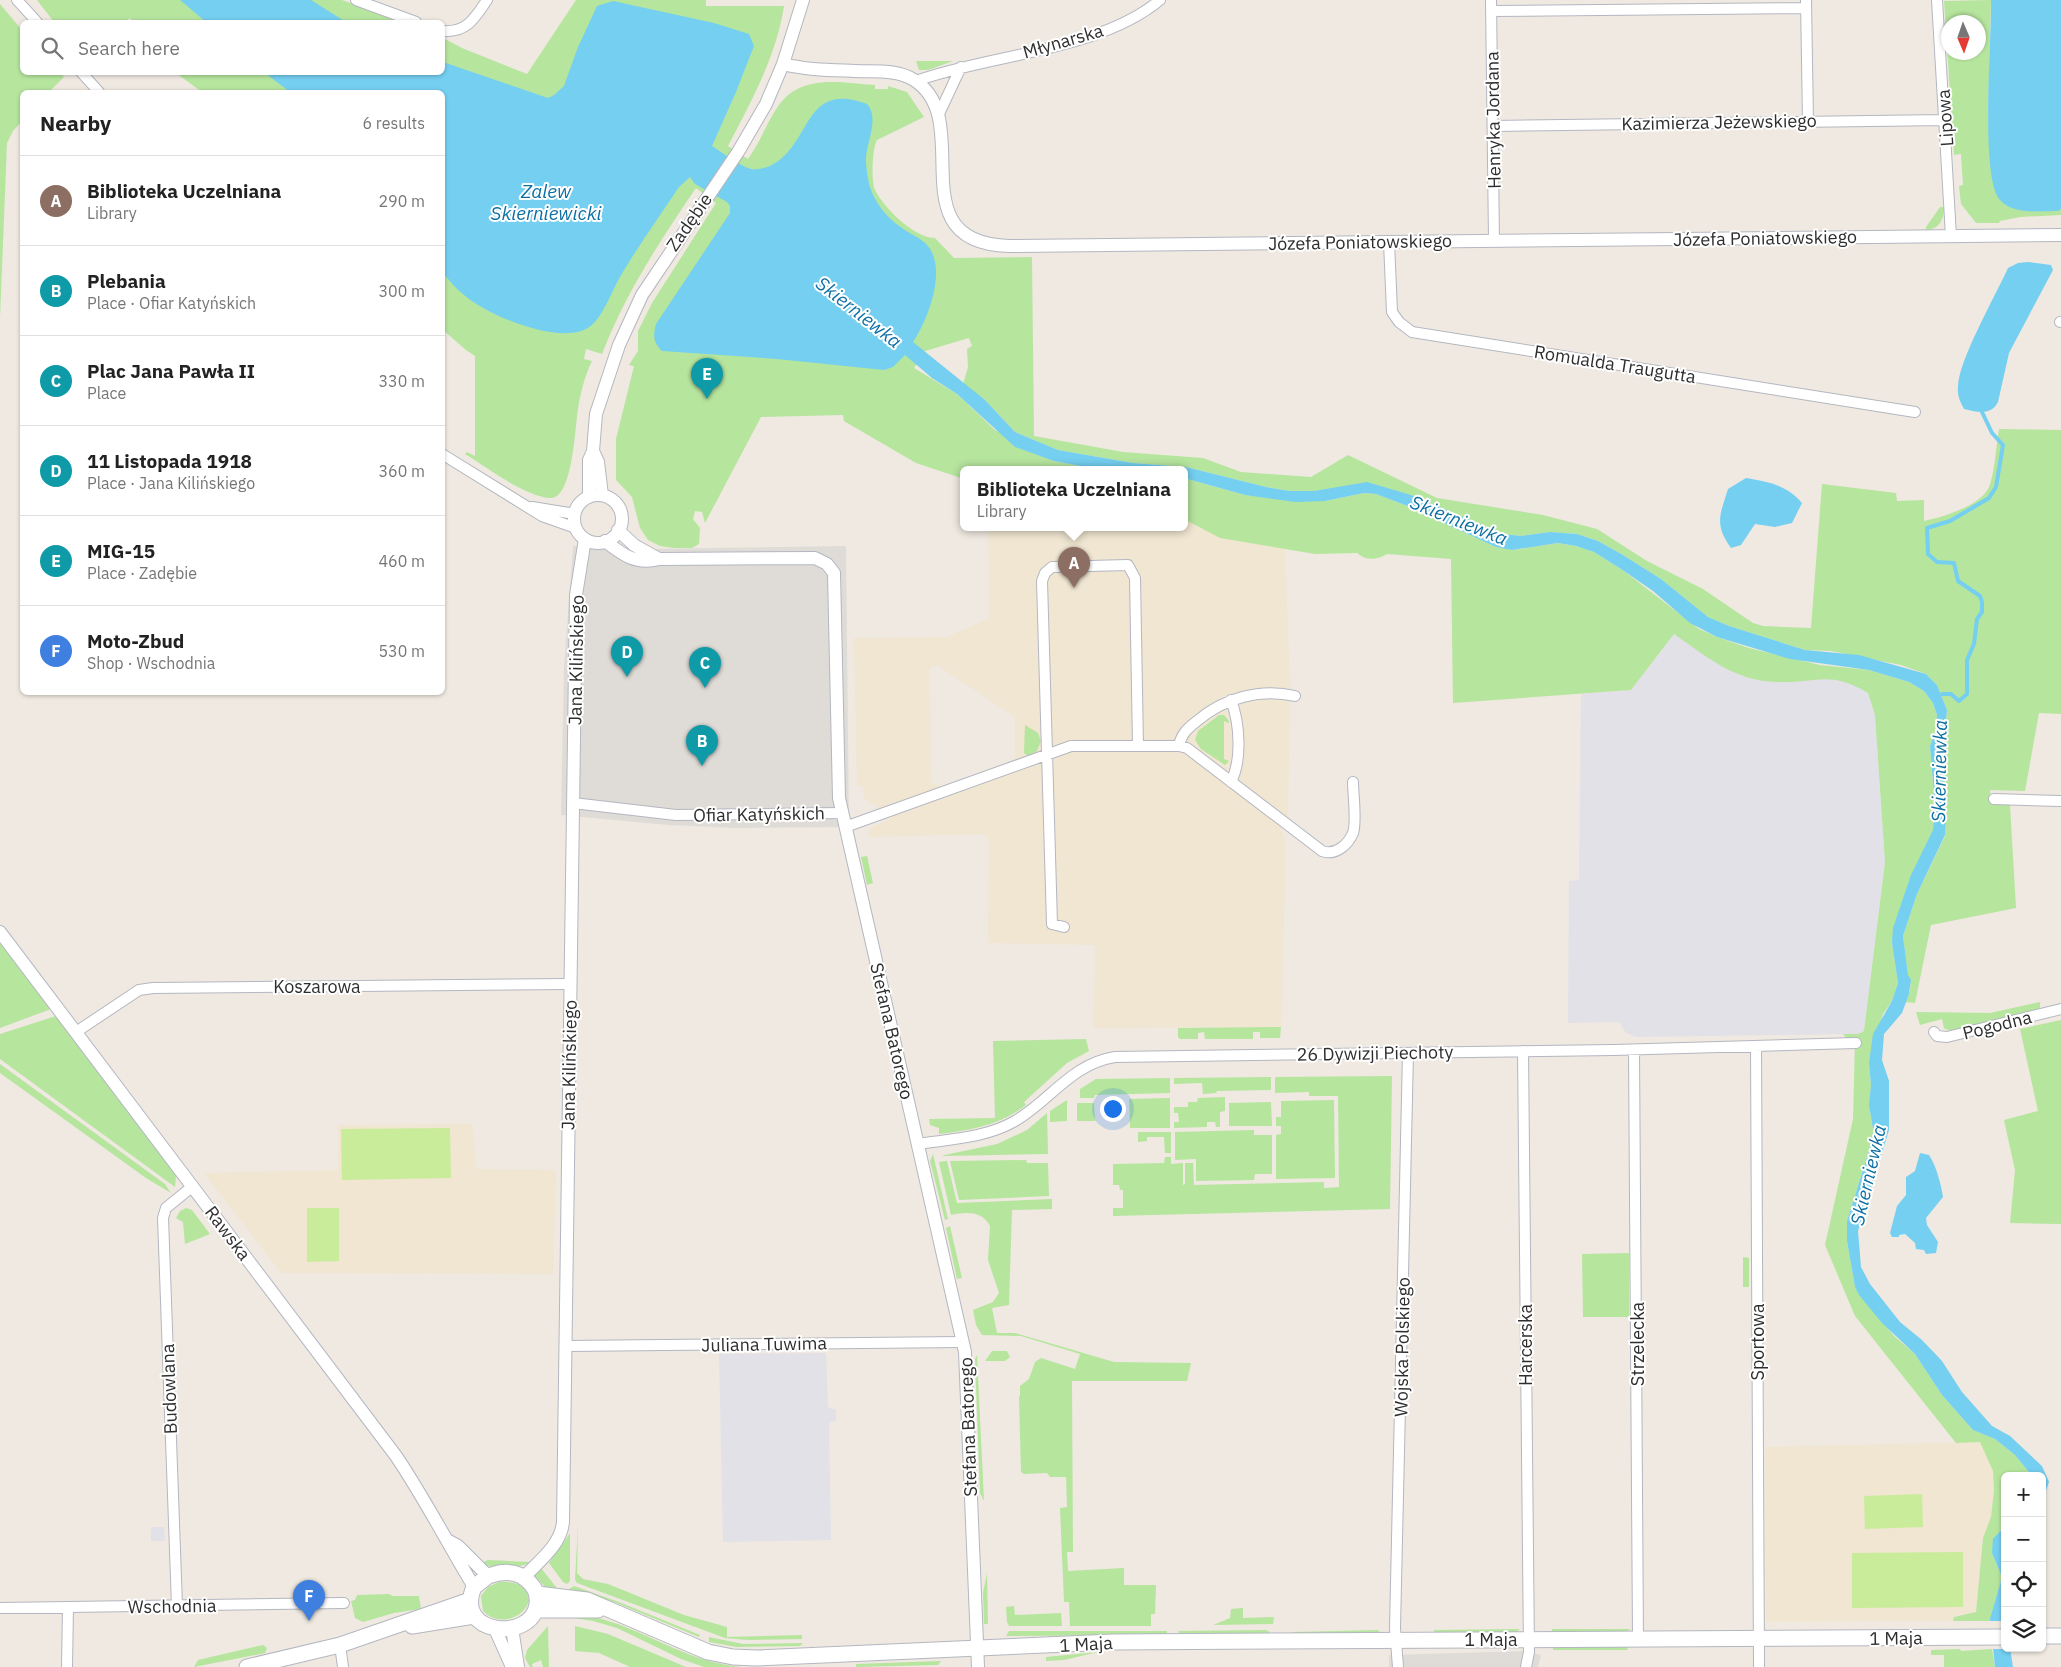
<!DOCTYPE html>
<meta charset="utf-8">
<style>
:root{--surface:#fff;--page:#f6f6f6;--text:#222;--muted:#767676;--line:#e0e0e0;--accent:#ea580c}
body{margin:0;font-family:"IBM Plex Sans",sans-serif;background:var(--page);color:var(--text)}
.controls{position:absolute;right:15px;bottom:15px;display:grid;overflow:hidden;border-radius:8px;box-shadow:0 1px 4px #0004}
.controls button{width:45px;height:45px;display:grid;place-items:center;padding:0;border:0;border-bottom:1px solid var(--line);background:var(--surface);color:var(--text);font:25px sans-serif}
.compass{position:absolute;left:1941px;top:15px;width:45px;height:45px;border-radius:50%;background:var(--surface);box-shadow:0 1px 4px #0004;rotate:178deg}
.you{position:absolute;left:1112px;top:1108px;width:18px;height:18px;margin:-12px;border:4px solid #fff;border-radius:50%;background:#1a73e8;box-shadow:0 0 0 8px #1a73e833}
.badge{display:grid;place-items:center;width:32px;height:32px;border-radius:50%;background:var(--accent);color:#fff;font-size:16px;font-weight:700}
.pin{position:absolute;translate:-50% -41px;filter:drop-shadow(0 1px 2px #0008)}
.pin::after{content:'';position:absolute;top:26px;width:18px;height:15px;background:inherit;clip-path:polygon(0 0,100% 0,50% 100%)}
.popup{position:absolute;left:960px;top:466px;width:228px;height:65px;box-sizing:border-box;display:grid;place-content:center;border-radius:8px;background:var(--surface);filter:drop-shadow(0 1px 4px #0005);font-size:16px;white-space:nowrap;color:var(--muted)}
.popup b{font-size:19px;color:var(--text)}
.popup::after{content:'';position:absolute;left:50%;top:100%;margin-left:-10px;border:10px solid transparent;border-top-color:var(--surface)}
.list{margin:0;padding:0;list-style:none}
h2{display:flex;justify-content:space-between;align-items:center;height:65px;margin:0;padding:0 20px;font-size:21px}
h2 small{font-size:16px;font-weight:400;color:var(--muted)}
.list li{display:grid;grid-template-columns:32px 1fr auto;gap:15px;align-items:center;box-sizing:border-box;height:90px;padding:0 20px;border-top:1px solid var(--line)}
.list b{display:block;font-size:19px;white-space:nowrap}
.list p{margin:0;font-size:16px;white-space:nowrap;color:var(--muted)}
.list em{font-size:16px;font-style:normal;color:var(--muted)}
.icon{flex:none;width:28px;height:28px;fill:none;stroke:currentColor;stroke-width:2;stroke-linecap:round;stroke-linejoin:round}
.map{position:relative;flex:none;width:2061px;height:1667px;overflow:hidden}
.search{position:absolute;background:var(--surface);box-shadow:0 1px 4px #0004;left:20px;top:20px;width:425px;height:55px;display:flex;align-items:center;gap:12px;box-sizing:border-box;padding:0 18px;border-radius:8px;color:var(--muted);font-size:19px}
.panel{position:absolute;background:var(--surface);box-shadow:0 1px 4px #0004;left:20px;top:90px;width:425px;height:605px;border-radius:8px}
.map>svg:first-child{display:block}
</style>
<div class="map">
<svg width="2061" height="1667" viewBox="0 0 2061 1667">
<rect width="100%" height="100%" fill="#efe9e1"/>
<!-- industrial -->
<path fill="#e3e1e8" d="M1674,634l101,48 55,-4 21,5 17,10 7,22 10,146 -21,170 -6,3 -222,3 -10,-4 -7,-11 -51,1 1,-142 10,-1 2,-186 50,-4z
M826,1353l2,54 8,3v10l-7,3 2,117 -108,2 -4,-188z
M151,1527h13l1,14h-14z"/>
<!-- education -->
<path fill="#f0e6d1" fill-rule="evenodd" d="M1184,519l37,19 64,11 5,137 -2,129 -4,3 -4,8 6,17 -5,184 -187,1 1,-83 -107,-2 1,-103 -5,-6 -116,3 3,-10 19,-7 -5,-13 -4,2 -17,-11 -1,-12h-6l-3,-148 93,-1 43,-19 -2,-91h196zM937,665l78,52v42l-71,27 -11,-2 -2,-5 -2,-106 1,-5z
M472,1124l4,45 80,1 -3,104 -272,-1 -77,-100 134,-3v-45z
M1980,1442l13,29 1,18 -3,28 -8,21 -7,75 -22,3 -1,5 -187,1 -1,-175z"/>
<!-- green -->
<path fill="#b6e59e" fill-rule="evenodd" d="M37,0h305l62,22h-271l-3,-4 -5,4h-71z
M576,0h130v6h78c-8,51 -32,94 -56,140l20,13c11,-15 17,-32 27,-48 22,-38 62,-29 100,-26v4h13v-3l19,6 17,25 -47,23c-5,8 -6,42 -2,50 9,18 39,48 60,48l19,20 78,-1 2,179 89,16 80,6 38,14 70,5 37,-22 89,43 106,17 54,14 50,32 56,28 50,34 10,3 48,2 11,-144 74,9 1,8 27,-1v21c18,-4 57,-15 65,-34 6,-15 7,-41 10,-58l62,1v284l-22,-1 -14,78 -35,-1 2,15h18l6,103 -85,17 -16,78 -10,-1c5,-8 8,-18 3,-26l-5,-40 14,-42 28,-58 1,-14 -4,-66 5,-46 -10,-25 -11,-11 -25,-9 -70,-14 -26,-1 -76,-24 -21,-9 -47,-38 -38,-24 -25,-14 -21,-7 -27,-2 -29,4 -18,-2 -92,-39 -76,-7 -21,3h-24l-24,-4 -80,-20 -53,-4 -75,-13 -43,-18 -30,-32 -22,-16 5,-17 -1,-18 5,-3 -3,-8 -44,13 -11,17 43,26 38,36 59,31 42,8h-132v10l-48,-16 -72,-42 -1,-6 -82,2 -56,106 -3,-11 -7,-1 -2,8 7,9 -1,16 -7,4h-18l-14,-2 -12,-6 -8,-12 -8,-31 -16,-17v-41l18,-73 -5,-1 9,-14v-20l14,-28 64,-100 -20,-15c-36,53 -71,106 -94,166l-16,-5 -2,10 8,2c-7,14 -12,33 -14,48 -3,17 -5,91 -28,89 -26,-2 -62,-30 -85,-44l2,-2 8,4v-100l-9,-6 -23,-20 -1,-238h-240l-26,-19 266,-1 1,-34 19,10 65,26z
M1991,0l-3,113 3,55 30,42 40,-1v6l-41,2 -20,4 -1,2h-23l-15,-19 -2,-18 4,-1 -2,-31 -7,1 -10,-154zM1948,22h30v30h-30z
M0,4l22,26v42l38,1 4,4 -15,15h-27v29l-9,10 -6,12 -7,175z
M916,61h37l-25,9h-9z
M1940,207h4c0,12 -4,22 -18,23v-3z
M1184,478l61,17 80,6 39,-8 12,1 29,11 91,42 17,3 45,-7 18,3 18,6 30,19 75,58 18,8 32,11 71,17 49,5 40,12 15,9 9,12 4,12 -2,18 -5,13 5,61 -2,24 -41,112 6,40 -6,18 -9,13 -14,49 2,22 -1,26 4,24 -27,86v20l8,46 39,49 21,18 27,41 31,35 22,9 20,16 17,21h-27v50l-4,3 -9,24 10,24 -12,44h-37l1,-4 22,-5 7,-74 8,-21 3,-27 -1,-19 -13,-29 -24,1 -101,-127 -30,-71 28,-126 2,-79 -8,-1 -4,-5h15l6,-3 21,-169 -10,-147 -7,-22c-40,-24 -52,-9 -92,-11 -42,-1 -70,-26 -102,-48l-43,56 -178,13 -2,-144 -64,-5c-10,6 -21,7 -30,-1l-42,1 -95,-16 -36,-19z
M1219,715h5l5,6v2l-5,-2v38l5,2 -4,4 -24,-16 -6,-9 3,-9z
M1025,725l13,8 3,8 -4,10 -9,5 -4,-3z
M867,856l6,27 -6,2 -6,-28z
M0,942l51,67 -51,19z
M2040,1002v7l-90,22 -6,-3 -2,-9 -22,6 -4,-13 74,1z
M56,1016l108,142 12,18 -1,11 -175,-128v-25z
M2061,1020v204l-51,-1 5,-53 -11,-50 34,-9 -18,-82z
M1281,1027l-1,11h-20v-6h-7v7h-48l-1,-7 -6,1v6h-18l-2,-2v-9z
M1086,1039l3,12 -22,12 -43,39 2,3c-26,20 -55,25 -87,29v-6l-9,-3 -1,-6 66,-1 -2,-77z
M0,1064l165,120 6,9 -25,-15 -146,-105z
M1392,1076l-2,133 -277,7v-8h10v-18h-3l-1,-5h-6v-21l51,-1 1,-6h6v7l12,-1v22l2,-1v-21h8l1,22 130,-3v6l15,-1 -1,-91h-29v-4l-34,1v-16z
M1271,1077v13l-54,1 -1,2 -13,1 -1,-11 -28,1v-6z
M1170,1078v15l-75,2 -1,3h-14v-9l16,-10z
M1225,1097v14l-5,1v15h-4l-1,-5h-8v5l-33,1v-6h5l-1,-9h-4v-6h14v-5h9l1,-4z
M1170,1098v30h-40l-1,-29z
M1067,1100v21l-17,1v-11z
M1334,1100l1,78 -59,1v-44l5,-1v-8h-5v-9h5v-16z
M1271,1102l1,24h-43v-23z
M1077,1103h17l1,18h-18z
M1047,1113l1,41 -108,2 57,-12 30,-14z
M1254,1130v5h18v39h-17l-1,6 -58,1v-22l-21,1v-28z
M1138,1132h33v21h-6l-1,-16h-17v4l-9,1z
M933,1154l15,65 -3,1 -15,-59z
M1026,1160l1,3h21l1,33 -90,4 -9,-39z
M947,1161l10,42 95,-4v10l-40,1 -3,95 -17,3 5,25h18l99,29 77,1 -4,18h-115l1,171h-6l1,19 56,-3v17h32l-1,29h-4v12h-81l-1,-24h-5l-4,-94 7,-1 -1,-30h-16l-3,-4 -23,1 -3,-2 -2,-75 1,-1v-10l9,-7 6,-17 6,-4 34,11 5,-15 -59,-18 -39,-1 -6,-10 -3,-15 20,-8 6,-9 -11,-33 2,-34c-8,-16 -25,-14 -39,-11l-12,-53z
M186,1208l6,2 18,24 -25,10 -2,-22 -7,-4 4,-7z
M950,1226l12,52 -5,1 -11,-51z
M1629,1253v64h-46l-1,-63z
M1743,1257l6,1v29h-6z
M992,1351h15l3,6 -5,4h-20z
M977,1355l7,146 -4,-8 -5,-134z
M578,1525l-1,48 6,6 25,5 76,31 43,12v10l75,-2v4l-54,1 -23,-2 -148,-55 -2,-3z
M570,1533v48l-3,3 -4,-2 -14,-19z
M488,1560l43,2c-13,7 -37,8 -50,1z
M541,1568l15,19 1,3 -10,-1 -13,-14z
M987,1573l1,51h-4l-1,-31z
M499,1582c15,-1 28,2 30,19 -6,19 -32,25 -46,10l-2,-15 7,-9z
M574,1586l45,16 81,33 -1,2 -85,-35 -46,-9 1,-4z
M389,1594l4,2h26l2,13 -27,4 -31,9 -8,-4 -4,-17 4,-1 2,-5z
M1014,1606l1,9 46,-2 1,13h-53l-2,-4 -1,-15z
M1243,1608v10l31,-1 -1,7 -60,1 17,-7 1,-9z
M589,1616c55,11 94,46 153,51h-38l-23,-8 -64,-31 -24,-7 -26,-4z
M548,1626l1,41h-6l-2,-7 -9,4 1,3h-3l-5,-9 2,-8z
M575,1626l33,8 78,33h-56l-31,-14 -24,-2z
M1520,1629l-4,3 -82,1v-3z
M1552,1629h79l-4,2 -75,1z
M1266,1630l4,2 -2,2h-89l-1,-3z
M1378,1630l3,3 -86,1 -2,-2z
M1009,1631h158v4l-161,1z
M709,1637l34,7 60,-1 -3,3 -63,1 -28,-5z
M263,1645l4,3 -2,5 -71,14 4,-7z
M1553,1646h73l2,4h-75z
M1960,1649l1,2 31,-2 3,18h-51v-12h-13v-5z
M1098,1652l-34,8 -18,1v-4z
M941,1661l-3,4 -82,2v-3z"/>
<!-- pitch -->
<path fill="#c9ec9a" d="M450,1128l1,50 -109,2 -1,-51z
M307,1208h32v53l-32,1z
M1922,1494l1,33 -58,2 -1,-33z
M1963,1552v55l-111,1v-55z"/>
<!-- plaza -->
<path fill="#dfdcd8" d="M573,546l76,3 197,-3 3,281 -115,1 -66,-3 -107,-10 3,-149z
M1525,1651l16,4 -3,12h-149v-12z"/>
<!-- water -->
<path fill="#75cff0" d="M180,0h131l35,22h-140z
M1991,0h70v209l-3,2c-18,0 -46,4 -59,-12 -19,-26 -7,-162 -8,-199z
M613,1l101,22 35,11 5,12 -18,46 -24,54c11,7 26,19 39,23 5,1 14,-1 19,-3 43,-21 32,-86 97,-62 13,14 -1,39 -1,55 0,9 2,23 5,31 6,16 19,31 34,40 7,5 16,8 22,15 21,23 1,75 -14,97l72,58 30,32 43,18 75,13 53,4 80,20 24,4h24l53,-9 44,13 92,39 18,2 29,-4 27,2 21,7 25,14 38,24 47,38 21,9 76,24 54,5 67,19 11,11 10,25 -5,46 4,66 -1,13 -28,59 -14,42 5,39 3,5 -2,14 -7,19 -18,21 -2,26 7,21v49l-31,101 3,36 9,17 30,38 22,18 20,21 20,31 30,34 18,10 32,30 7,16 -7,20v-26h-10l-17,-21 -20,-16 -22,-9 -31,-35 -27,-41 -33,-31 -23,-28 -4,-8 -8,-46v-20l27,-86 -5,-30 2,-20 -2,-22 4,-29 19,-33 6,-18 -6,-40 1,-15 18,-53 22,-45 2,-23 -5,-61 5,-13 2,-18 -4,-12 -9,-12 -15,-9 -40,-12 -79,-11 -73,-22 -27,-14 -37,-32 -29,-20 -30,-19 -18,-6 -18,-3 -46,7 -16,-3 -91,-42 -29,-11 -12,-1 -39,8 -30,1 -50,-7 -61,-17v-9h-88l-42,-8 -39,-14 -58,-53 -25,-16 -27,-23 -12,12 -9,3 -107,-11 -115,-8c-9,-9 -9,-15 -6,-27l74,-111v-7l-3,-4 -32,-18 -5,-7 -11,10c-20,30 -41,59 -59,90 -8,14 -15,34 -26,46 -26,28 -107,-8 -130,-28 -8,-6 -15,-15 -21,-22l-1,-181h-152l-25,-19 177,-1 1,-10 105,36 6,-3 10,-9 14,-39 19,-41z
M2028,262l23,3 2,5 -44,83 -11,49c-7,14 -21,10 -34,7 -4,-7 -7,-14 -6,-22 0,-26 38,-92 50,-119l10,-5z
M1746,478c23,4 41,7 56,25l-10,20 -17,4 -20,-3 -14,21 -10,3c-17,-24 -11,-33 -3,-59z
M1920,1153l9,2c7,10 12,29 14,42l-17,21 1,7 11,17 -2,11 -10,1 -2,-4 -8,-1 -1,-6 -10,-9 -6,1v2h-7l-2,-4 7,-27 9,-11v-18l9,-6z
M2005,1526v122h5l3,19h-18l-5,-48 12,-42 -10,-24 1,-14z"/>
<!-- pier -->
<path fill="#efe9e1" d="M1988,1621h17v27l7,1h-22z"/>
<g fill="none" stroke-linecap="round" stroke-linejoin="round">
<!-- stream -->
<path stroke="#75cff0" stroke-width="4" d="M1942,694h9l8,7 8,-7v-34l7,-16 3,-25 5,-7v-10l-2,-6 -22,-15 -4,-18 -17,-1 -9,-8 -1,-26 23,-7 39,-23 7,-11 7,-42 -11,-12 -10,-21"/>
<defs>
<path id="minor" d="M17,0l20,22
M356,0l60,22
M1491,0l3,241
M1806,0l2,121
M1937,0l14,236
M1491,11l315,-3
M442,31c25,2 33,-13 45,-31
M81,72l18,20
M916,81c74,-27 183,-30 244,-81
M938,116l23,-49
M1493,126l452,-6
M1389,242l3,70 7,10 13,10 503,80
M2060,322h1
M442,454l100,62 34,12
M532,507l43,7
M1231,700c9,24 11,60 0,82
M1179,746c2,-12 9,-18 18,-25 27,-23 63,-33 98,-25
M1994,799l67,2
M573,803l103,12 166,-2
M845,827l226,-81h108l8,2 135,103c13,5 26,-6 31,-18 4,-11 0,-39 0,-51
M1064,927l-12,-3 -10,-343 3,-8 7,-6 76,-2 7,13 3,168
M76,1032l63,-42 14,-2 417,-4
M1934,1032l3,4 10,1 114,-28
M1756,1046l3,621
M1634,1050l4,589
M1523,1051l6,601 -3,15
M918,1144c32,-5 68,-6 97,-23 36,-21 56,-57 100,-64l499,-7 242,-7
M565,1346l398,-4
M177,1606l-14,-388 3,-10 27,-22
M0,1608l344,-5
M340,1645l3,22
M67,1667l1,-60
M1398,1667l-3,-39 13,-575"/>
<path id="tertiary" d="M783,64c24,6 48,6 72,7 20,1 42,-2 59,9 64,40 -19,163 95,166l1052,-11
M593,451l5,11 4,33
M574 519a24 24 0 1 1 48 0a24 24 0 1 1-48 0Z
M589,497v-37l4,-9 3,-37 23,-69 23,-50 96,-143 28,-48 17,-40 20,-64
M618,530l16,15 25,14
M605,541c18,14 31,24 54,18l156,-1 12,6 7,9 5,225 126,554 13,315
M0,932l396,524c29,43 52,88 78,131
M447,1540l11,6 30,30
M524,1577c15,-16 37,-32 39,-55l13,-927 9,-56
M512,1628l6,39
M495,1629l17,38"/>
<path id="secondary" d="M499,1573c12,-2 23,1 31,10 6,6 8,13 7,21 -5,39 -84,31 -63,-17l14,-11z
M537,1594l50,6 121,52 25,5 23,1 357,-16 892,-5
M536,1610h62
M412,1626l62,-10
M2042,1636h19
M247,1667l93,-22 130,-45"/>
</defs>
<!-- minor casing -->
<use href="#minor" stroke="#b4b7c1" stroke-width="12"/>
<!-- tertiary casing -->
<use href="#tertiary" stroke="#b4b7c1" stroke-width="14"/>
<!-- secondary casing -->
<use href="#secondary" stroke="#b4b7c1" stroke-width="17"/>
<!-- minor -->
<use href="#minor" stroke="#fff" stroke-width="10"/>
<!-- tertiary -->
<use href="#tertiary" stroke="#fff" stroke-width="12"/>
<!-- secondary -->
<use href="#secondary" stroke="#fff" stroke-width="15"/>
</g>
<g text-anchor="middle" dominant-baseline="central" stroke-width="4" stroke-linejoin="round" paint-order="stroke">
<!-- street labels -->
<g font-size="18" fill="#2e2e2e" stroke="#fff">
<text transform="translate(1063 41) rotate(-16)">Młynarska</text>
<text transform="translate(1945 118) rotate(-94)">Lipowa</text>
<text transform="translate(1493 120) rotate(-91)">Henryka Jordana</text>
<text transform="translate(1719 122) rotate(-1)">Kazimierza Jeżewskiego</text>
<text transform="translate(689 222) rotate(-55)">Zadębie</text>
<text transform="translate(1765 238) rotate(-1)">Józefa Poniatowskiego</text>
<text transform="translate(1360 242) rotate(-1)">Józefa Poniatowskiego</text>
<text transform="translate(1615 364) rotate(9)">Romualda Traugutta</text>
<text transform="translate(576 660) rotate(-89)">Jana Kilińskiego</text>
<text transform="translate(759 814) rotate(-1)">Ofiar Katyńskich</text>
<text x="317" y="986">Koszarowa</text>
<text transform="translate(1997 1025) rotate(-14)">Pogodna</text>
<text transform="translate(892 1031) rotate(77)">Stefana Batorego</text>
<text transform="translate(1375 1053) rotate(-1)">26 Dywizji Piechoty</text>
<text transform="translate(569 1065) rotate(-89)">Jana Kilińskiego</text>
<text transform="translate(228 1233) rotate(53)">Rawska</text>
<text transform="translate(1757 1342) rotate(-90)">Sportowa</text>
<text transform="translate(764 1344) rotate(-1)">Juliana Tuwima</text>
<text transform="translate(1637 1344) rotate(-90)">Strzelecka</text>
<text transform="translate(1525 1345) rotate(-90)">Harcerska</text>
<text transform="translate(1402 1347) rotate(-89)">Wojska Polskiego</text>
<text transform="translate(169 1389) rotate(-92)">Budowlana</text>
<text transform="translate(968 1427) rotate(-92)">Stefana Batorego</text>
<text transform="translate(172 1606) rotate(-1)">Wschodnia</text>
<text transform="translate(1896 1638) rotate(-1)">1 Maja</text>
<text x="1491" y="1639">1 Maja</text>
<text transform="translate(1086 1644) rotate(-3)">1 Maja</text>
</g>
<!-- water labels -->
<g font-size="19" font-style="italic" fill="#0d6fa3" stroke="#fff">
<text x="546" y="191">Zalew<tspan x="546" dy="22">Skierniewicki</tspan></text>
<text transform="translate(859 312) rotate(38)">Skierniewka</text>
<text transform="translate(1459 520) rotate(22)">Skierniewka</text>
<text transform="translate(1939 771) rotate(-89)">Skierniewka</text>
<text transform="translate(1868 1175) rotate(-77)">Skierniewka</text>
</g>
</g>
</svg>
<div class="controls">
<button>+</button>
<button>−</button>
<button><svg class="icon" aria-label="locate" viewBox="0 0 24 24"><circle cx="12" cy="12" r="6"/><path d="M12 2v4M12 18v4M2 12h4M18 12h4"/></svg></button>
<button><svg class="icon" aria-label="layers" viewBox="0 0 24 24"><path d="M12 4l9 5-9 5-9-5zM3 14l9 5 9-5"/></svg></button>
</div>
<svg class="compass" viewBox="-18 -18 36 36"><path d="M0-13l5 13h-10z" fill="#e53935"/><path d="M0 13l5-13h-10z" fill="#767676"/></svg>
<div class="you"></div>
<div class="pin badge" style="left:1074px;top:588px;background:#8d6e63">A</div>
<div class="popup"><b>Biblioteka Uczelniana</b>Library</div>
<div class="pin badge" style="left:702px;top:766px;background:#0f9aa8">B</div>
<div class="pin badge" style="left:705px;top:688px;background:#0f9aa8">C</div>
<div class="pin badge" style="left:627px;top:677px;background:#0f9aa8">D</div>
<div class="pin badge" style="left:707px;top:399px;background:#0f9aa8">E</div>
<div class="pin badge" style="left:309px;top:1621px;background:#3f7fe0">F</div>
<div class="search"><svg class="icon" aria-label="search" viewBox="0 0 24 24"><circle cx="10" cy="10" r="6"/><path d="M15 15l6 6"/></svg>Search here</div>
<section class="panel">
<h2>Nearby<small>6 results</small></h2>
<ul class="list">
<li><span class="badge" style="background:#8d6e63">A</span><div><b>Biblioteka Uczelniana</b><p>Library</p></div><em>290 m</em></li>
<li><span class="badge" style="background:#0f9aa8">B</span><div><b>Plebania</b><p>Place · Ofiar Katyńskich</p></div><em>300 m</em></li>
<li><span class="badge" style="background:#0f9aa8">C</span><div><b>Plac Jana Pawła II</b><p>Place</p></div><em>330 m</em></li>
<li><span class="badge" style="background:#0f9aa8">D</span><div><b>11 Listopada 1918</b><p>Place · Jana Kilińskiego</p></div><em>360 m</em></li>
<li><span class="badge" style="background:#0f9aa8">E</span><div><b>MIG-15</b><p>Place · Zadębie</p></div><em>460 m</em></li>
<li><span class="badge" style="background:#3f7fe0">F</span><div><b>Moto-Zbud</b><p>Shop · Wschodnia</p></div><em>530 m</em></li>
</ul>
</section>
</div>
